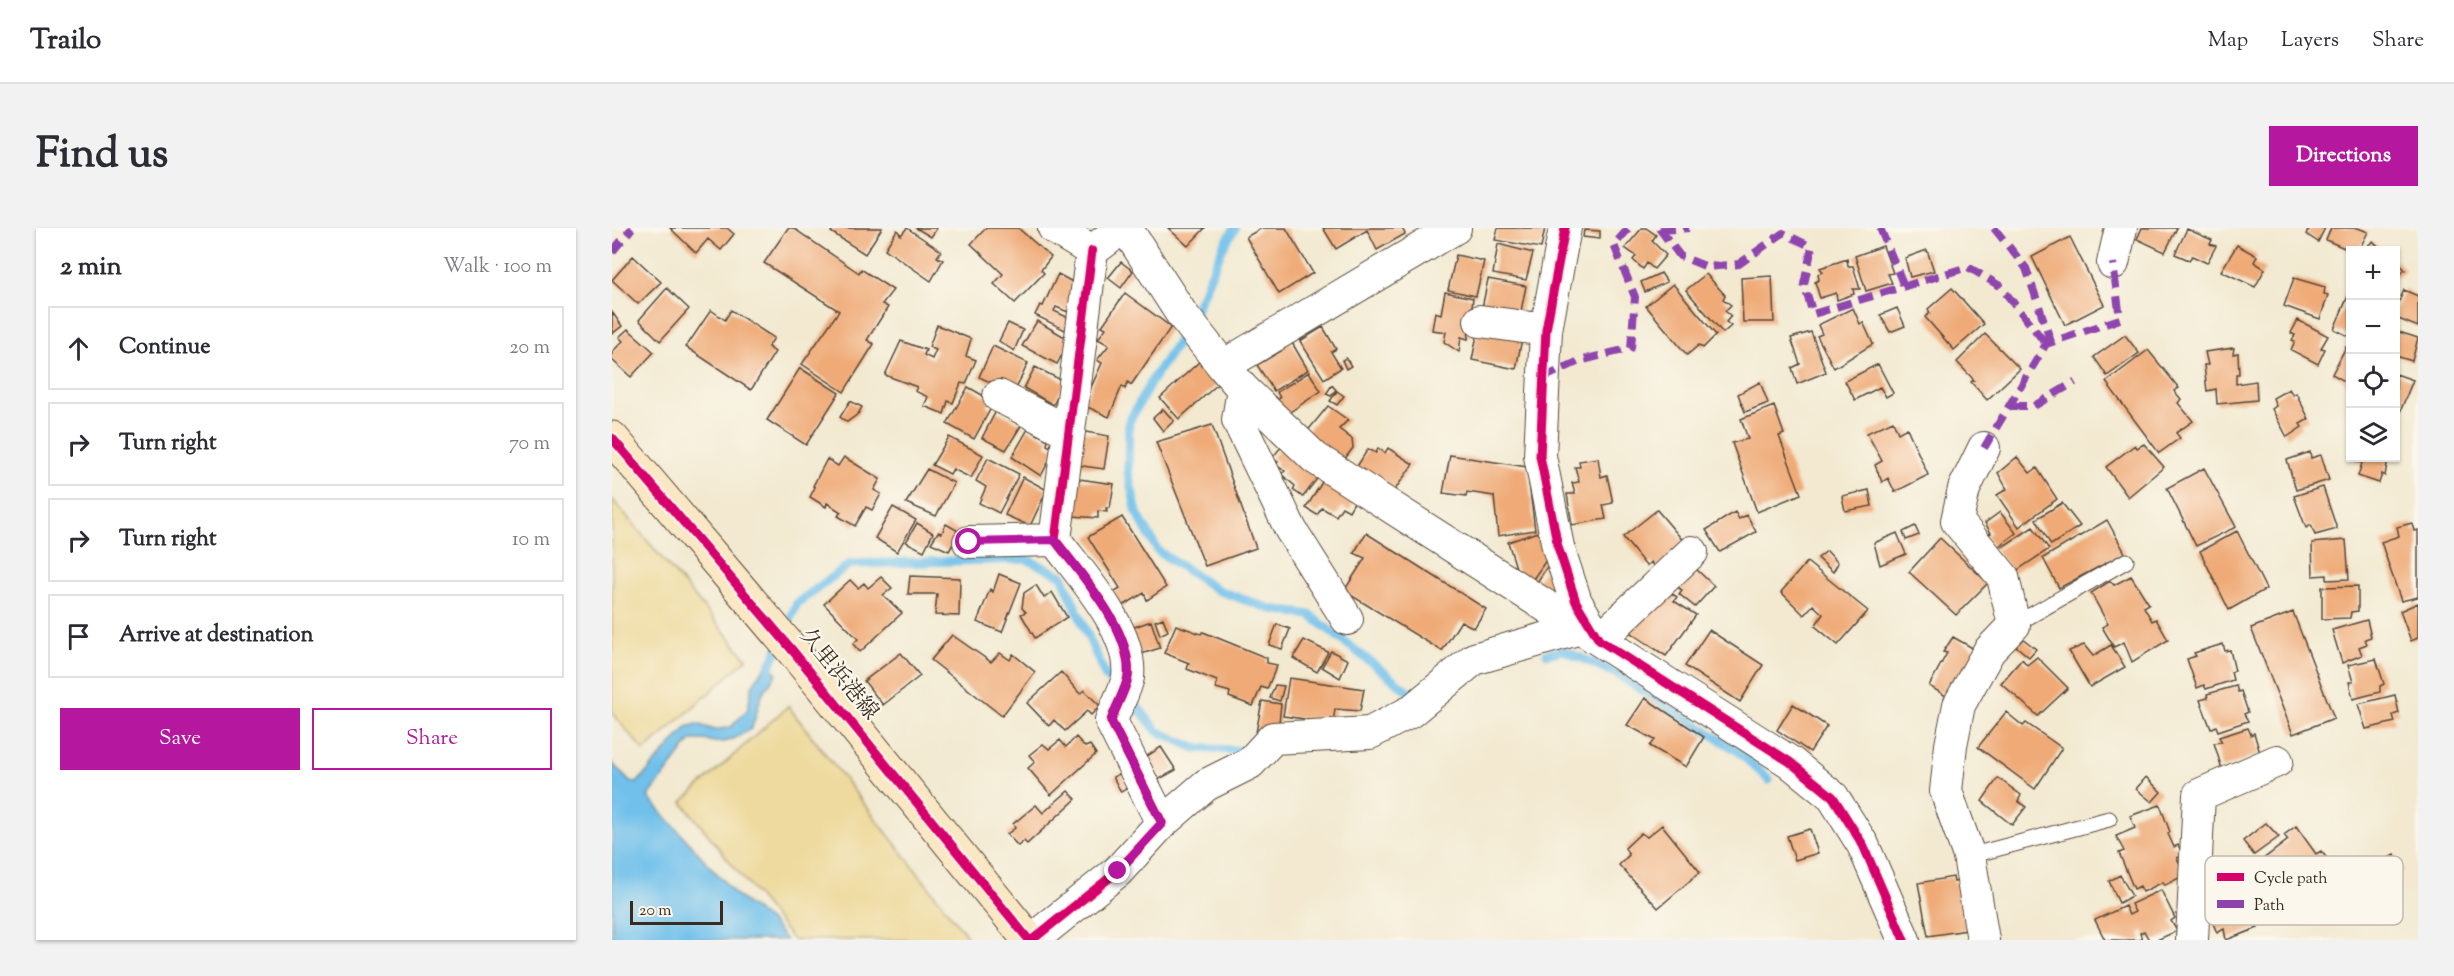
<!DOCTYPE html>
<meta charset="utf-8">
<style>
:root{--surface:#fff;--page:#f2f2f3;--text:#2b2b33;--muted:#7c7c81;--line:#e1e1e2;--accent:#b5179e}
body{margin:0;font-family:"Sorts Mill Goudy","Noto Serif JP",serif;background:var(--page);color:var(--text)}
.controls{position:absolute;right:18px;top:18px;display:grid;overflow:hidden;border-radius:0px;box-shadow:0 2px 4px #0004}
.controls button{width:54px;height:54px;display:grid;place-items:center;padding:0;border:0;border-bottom:2px solid var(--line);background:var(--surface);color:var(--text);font:30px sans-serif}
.scale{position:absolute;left:18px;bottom:15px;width:93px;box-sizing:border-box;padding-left:6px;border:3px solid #3b2a1e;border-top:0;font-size:16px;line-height:21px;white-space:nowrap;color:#3b2a1e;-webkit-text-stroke:4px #fbf7ec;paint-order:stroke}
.stop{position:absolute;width:18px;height:18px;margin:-14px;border:4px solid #b5179e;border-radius:50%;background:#fff}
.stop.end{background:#b5179e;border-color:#fff;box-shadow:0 2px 6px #0008}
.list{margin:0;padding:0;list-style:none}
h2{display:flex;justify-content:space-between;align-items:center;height:78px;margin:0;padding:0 24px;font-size:26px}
h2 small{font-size:20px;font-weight:400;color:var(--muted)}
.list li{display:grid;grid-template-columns:39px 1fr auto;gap:18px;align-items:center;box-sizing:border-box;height:84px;margin:0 12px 12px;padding:0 12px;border:2px solid var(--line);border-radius:0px}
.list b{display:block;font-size:22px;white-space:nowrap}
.list em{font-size:20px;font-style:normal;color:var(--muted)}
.actions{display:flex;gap:12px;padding:18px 24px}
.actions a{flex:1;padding:14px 0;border:2px solid var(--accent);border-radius:0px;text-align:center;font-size:21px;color:var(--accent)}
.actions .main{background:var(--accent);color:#fff}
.icon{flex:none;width:33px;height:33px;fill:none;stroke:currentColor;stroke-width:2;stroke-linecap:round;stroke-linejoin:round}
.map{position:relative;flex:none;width:1806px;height:712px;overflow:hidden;border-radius:0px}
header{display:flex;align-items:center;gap:36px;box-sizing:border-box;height:84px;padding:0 30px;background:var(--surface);border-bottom:2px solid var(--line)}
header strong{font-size:28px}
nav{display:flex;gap:33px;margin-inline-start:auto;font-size:21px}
.intro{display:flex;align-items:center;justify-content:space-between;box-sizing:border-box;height:144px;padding:0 36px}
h1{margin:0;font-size:42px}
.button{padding:15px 27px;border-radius:0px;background:var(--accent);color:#fff;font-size:21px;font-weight:700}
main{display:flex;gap:36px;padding:0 36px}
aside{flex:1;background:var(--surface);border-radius:0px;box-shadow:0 2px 4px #0004}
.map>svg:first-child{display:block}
</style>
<header>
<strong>Trailo</strong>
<nav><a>Map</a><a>Layers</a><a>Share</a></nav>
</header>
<div class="intro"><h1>Find us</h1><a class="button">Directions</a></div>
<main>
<aside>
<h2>2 min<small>Walk · 100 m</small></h2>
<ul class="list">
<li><svg class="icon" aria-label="ahead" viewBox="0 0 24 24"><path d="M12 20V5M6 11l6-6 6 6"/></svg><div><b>Continue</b></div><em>20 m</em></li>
<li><svg class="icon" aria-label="right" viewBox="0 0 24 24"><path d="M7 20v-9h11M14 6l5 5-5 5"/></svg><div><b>Turn right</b></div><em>70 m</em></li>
<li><svg class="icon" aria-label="right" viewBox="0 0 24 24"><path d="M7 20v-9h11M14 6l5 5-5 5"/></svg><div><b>Turn right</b></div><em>10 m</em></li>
<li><svg class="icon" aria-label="arrive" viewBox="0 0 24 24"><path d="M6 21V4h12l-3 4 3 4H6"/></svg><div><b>Arrive at destination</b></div></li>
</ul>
<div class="actions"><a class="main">Save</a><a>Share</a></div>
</aside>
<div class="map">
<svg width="1806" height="712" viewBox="0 0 1806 712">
<rect width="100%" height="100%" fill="#fbf7ec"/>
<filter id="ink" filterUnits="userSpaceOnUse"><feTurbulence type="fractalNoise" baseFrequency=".0167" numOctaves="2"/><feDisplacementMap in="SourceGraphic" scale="12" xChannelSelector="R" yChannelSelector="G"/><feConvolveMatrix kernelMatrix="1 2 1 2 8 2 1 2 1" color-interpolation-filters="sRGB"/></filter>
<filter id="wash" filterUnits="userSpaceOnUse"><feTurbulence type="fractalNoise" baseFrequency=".008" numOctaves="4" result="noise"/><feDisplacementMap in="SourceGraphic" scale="24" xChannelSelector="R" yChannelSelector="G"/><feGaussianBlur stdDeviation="1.35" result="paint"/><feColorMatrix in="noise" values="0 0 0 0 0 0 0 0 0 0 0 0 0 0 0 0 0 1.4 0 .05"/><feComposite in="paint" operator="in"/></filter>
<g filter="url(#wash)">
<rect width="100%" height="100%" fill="#f2e9d0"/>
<!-- sand -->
<path fill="#eeda9e" stroke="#94825e" stroke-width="1.5" d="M0,271l135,160 -103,92 -32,-38z
M176,478l182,234h-177l-111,-138z"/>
<!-- water -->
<path fill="#6fc0eb" stroke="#557584" stroke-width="1.5" d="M155,436l10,9 -15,21 -10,34c-10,6 -24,16 -37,14 -9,-2 -14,-3 -24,-2l-43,57 88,98 36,28 14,17h-174v-177l18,19 7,1 50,-56 10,-3 18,6 16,-3 17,-18 4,-23z"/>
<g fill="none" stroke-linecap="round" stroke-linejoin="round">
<!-- stream -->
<path stroke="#6fc0eb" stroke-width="9" d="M580,90l31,-71 12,-19
M574,102l-34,50 -23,42 -1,50 9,41 21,38 59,39 54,19 39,6 98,76 5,10
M173,403l12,-28 53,-39 176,-5 36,17 44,101 22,18 29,36 38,17 57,3
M935,426l16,-4 54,24 121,77 31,29
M153,449l14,-31"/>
</g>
<g id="blocks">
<!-- building -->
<path fill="#efaa77" d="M58,0h57l7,6 -13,16 -13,-11 -12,14z
M176,0h5l66,45 2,-4 32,21 -11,14 6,3 -21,33 7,4 -30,48 -42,-28 37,-53 -75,-48z
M222,0h48l-17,26 -34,-22z
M295,0l34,23 -4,6 6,3 -12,21 -46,-32 12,-19 4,5z
M304,0h21l-6,9z
M374,0h32l33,29 -10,13 3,3 -29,30 -21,-19 9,-10 -32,-30z
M556,0h37l-17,18z
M650,0h24l27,45 -34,21 -33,-57z
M711,0h79l3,6 -28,16 -10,-20 -31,19z
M886,0h47l-4,20 -46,-8z
M1030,0h4l10,7 -4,6 14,14 -12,14 -7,-6 -4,6 -10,-9 3,-4 -11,-8z
M1530,0h35l-12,24 -28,-13z
M1698,0h15l-7,14 -12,-8z
M1719,0h27l10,4 -9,18h-10l-23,-10z
M1575,1l25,11 -2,4 6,2 -9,17 -15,-7 -3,4 -14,-6z
M972,2l16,1v8l-17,-2z
M1458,9l34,68 -39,20 -33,-68z
M1761,13l9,9h-15l-2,-2z
M886,16l35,9 -7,27 -33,-6z
M1625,17l20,11 -3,6 11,7 -10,18 -34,-16z
M1271,18l10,27 -5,1 4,9 -26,8 -11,-35z
M1315,22l7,21 -24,6 -5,-19z
M844,27l28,6 -8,35 -28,-6z
M21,28l28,26 -23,22 -26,-24z
M1235,31l1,7h5l7,23h-7l1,5 -17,6 -1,-7 -16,5 -5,-16 4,-2 -1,-6 5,-2 -3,-4z
M1784,32l9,10 -9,8z
M509,34l12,9 -12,17 -13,-10z
M1049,45l6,9 -22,10 -4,-10z
M446,46l20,11v10l-10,17 -12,-5 -2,4 21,10 -4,12 -36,-18 5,-10 3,1z
M1094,46l19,21 -2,4 8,6 -6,6 6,5 -5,6 5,4 -8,7 -37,-43z
M1160,48l2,46h-31l-2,-44z
M1682,50l31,9 -1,7 4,1 -8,24 -36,-13z
M876,51l38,7 -5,25 -40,2z
M1061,56l43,51 -13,13 -4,-3 -12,10 -41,-49z
M55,60l22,21 -29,32 -21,-21z
M1340,60l32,36 -30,26 -29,-33 5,-4 -2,-4z
M1792,62l14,6v31l-22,-9v-9z
M833,64l28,6 -5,41 -7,-2 -2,15 -15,-10 2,-10 -14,-2 3,-18 6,2z
M513,65l46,34 -40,58 -3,-3 -3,7 -3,-3 -13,31 -26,-12 19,-42 -5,-3 12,-15 -11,-6 8,-11 -4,-2z
M1736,68l2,1v40l-16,-8z
M1241,80l7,16 3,-2 10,22 -39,24 -17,-32 5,-2 -4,-9z
M1285,80l8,18 -15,6 -10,-17z
M99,82l14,10 6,-10 43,28 -6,9 7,5 -24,38 -65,-43z
M0,84l10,14 -10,8z
M1686,92l30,16 -7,12 4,1 -7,15 -27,-14 4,-9 -3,-1 3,-5 -4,-2z
M425,93l33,19 -13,24 -35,-18z
M396,95l15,7 -9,21 -15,-10z
M325,97l34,14 -5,17 10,4 -10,24 -5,-1 -8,20 -5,-2 -4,13 -20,-8 4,-9 -13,-6 2,-4 -32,-12 16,-34 25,9 -2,5 8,4 4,-9 -7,-3z
M867,97l44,9 -7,35 -44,-9z
M711,99l13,22 -5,3 10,16 -17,11 -24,-38z
M16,101l26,23 -23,25 -19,-17v-8l11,-11 -4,-4z
M1784,103l22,7 -6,23 -16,-5z
M1199,104l15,40 -29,12 -5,-16 8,-4 -9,-26z
M1373,106l35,35 -33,31 -16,-18 3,-2 -17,-18z
M1513,107l14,18 -32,23 -13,-19z
M679,113l17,29 -34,21 -17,-26 24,-14 -2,-3z
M381,118l35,17 -14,30 -35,-16z
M1734,119l4,3v40l-5,-2 3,-5 -16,-9z
M1622,120l-1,6 5,-1 1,21h-3v10l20,-3 1,19 -40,4 -1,-15 -9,2 -3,-26h4l-3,-13z
M1536,122l31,38 -5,3 7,8 -3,4 15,18 -17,12 4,5 -21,15 -53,-71z
M734,130l5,8 -5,3 -4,-9z
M587,134l20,21 -40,36 -19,-21z
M1266,136l15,29 -7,4 -6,-10 -25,13 -10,-19z
M423,139l30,15 -12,23 -29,-17z
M188,140l39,25 -33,52 -39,-25z
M697,144l12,19 -37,25 -8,-15 4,-3 -3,-6z
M1784,146l17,6 -17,42z
M1148,154l8,21 -23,9 -7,-18z
M720,157l4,5 -5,6 -5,-2z
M356,159l23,13 -4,7 4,1 -17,31 -27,-15z
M1677,161l4,6 3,-2 13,26 -9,5 2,3 -15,10 -15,-28 4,-3 -3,-8z
M725,163l7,5 -7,9 -7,-4z
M238,173l12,6 -4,7 -11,8 -7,-5z
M716,178l20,14 -9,9 13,10 1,9 -10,13 -38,-27z
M1162,178l10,28 -5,2 22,58 -44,18 -25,-69 16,-4 -7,-20z
M551,181l11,12 -11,10 -10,-13z
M384,183l26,13 -16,26 -24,-12z
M1281,193l5,12 9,-5 21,47 -33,17 -7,-14 -6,4 -7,-17 7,-4 -15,-28z
M600,197l44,123 -51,18 -49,-124z
M416,201l20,11 -1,5 8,4 -14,27 -29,-19z
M468,203l29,5 -5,33 -28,-4z
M337,209l34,18 -12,23 -18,-9 -3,5 -18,-9z
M1532,216l20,23 -36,30 -22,-30 29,-22 2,3z
M670,218l38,29 -17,22 -10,-7 2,-4 -14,-12 4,-3 -9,-6 2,-3 -6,-4z
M766,220l7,5 3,-5 25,16 -21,30 -36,-26 12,-19 8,4z
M1698,224l1,6 10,-3 8,25 -33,10 -9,-30z
M838,227l77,12 8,63 -37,6 -4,-40 -27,-4 -1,4 -23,-3z
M232,229l36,22 -6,11 7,4 -9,16 -6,-3 -11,19 -17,-10 3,-4 -14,-9 -1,4 -16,-10 5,-10 -2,-1 14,-27 11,7z
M1405,229l13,16 7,-5 20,31 -38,28 -22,-32 10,-6 -9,-16z
M376,230l31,16 -20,39 -20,-10 7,-16 -10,-6z
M986,230l3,19 6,-2 6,28 -10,2 3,14 -34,6 -5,-31h8l-3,-11 7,-1 -4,-15h5l-1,-6z
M1741,230h35l-3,18 -3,-2 -3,9 -21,-7 4,-13 -10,-4z
M1592,240l32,59 -40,19 -29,-58z
M315,241l27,14 -18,33 -30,-13z
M411,249l24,13 -17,36 -25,-11z
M467,251l35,5 -4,24h-4l1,4 -9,-1v7l-25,-2z
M712,251l32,20 -7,12 -7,-4 -6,9 -14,-8 -5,7 -11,-7z
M1711,259l14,42 -22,6 -4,-10 -5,3 -12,-32z
M1257,262l3,16 -27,5 -3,-15z
M1450,275l18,23 -29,19 -15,-26z
M281,279l23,13 -19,32 -22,-14z
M1045,282l28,33 -30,26 -4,-7 -5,4 -23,-29z
M1123,284l4,7 8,-4 9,17 -36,20 -14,-22z
M1388,284l16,21 -21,16 -9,-13 5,-3 -6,-10z
M510,289l44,70 -19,13 -3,-7 -23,14 -9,-14 8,-5 -32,-51z
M1495,292l18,33 -66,35 -16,-30z
M305,295l16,10 -9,18 -18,-9z
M1800,295l2,8 4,-1v67l-17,4 -20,-59 18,-6 -2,-9z
M334,296l14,8 -11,19 -18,-8 7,-11 4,1z
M1303,298l4,9 -13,5 -3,-8z
M1421,299l16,22 -36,24 -17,-22z
M929,303l8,25 -18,26 -13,-8 -10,-32z
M1625,303l29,58 -37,21 -29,-59z
M754,305l120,76 -12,19 -13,-7 -19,30 -98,-60 21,-33 -11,-5z
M1285,305l9,21 -26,11 -6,-22z
M1328,310l48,45 -32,32 -47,-43z
M1734,312l3,39 -22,1v-5l-14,1 -1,-33z
M1215,323l11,12 -5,9 -15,-14z
M938,334l8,26 -5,7 -17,-11z
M1195,334l61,49 -30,34 -23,-19 8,-12 -10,-9 -9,10 -23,-23z
M1082,339l20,19 -19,21 -16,-13 3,-4 -5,-3z
M387,346l22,9 -19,49 -25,-10 13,-33 3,3z
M298,348l50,2 -1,38 -24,-1 2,-21h-29z
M1519,348l18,28 -5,3 8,14 4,-2 12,21 -36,22 -8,-20 -10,5 -12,-20 6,-3 -17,-31 19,-12 4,4z
M269,349l11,11 -9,7 19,18 -42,39 -7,-8 5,-5 -34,-35 26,-24 8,8 6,-5 4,5z
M424,357l8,13 8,-6 15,25 -32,21 -14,-24 5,-2 -4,-4 2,-15z
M1746,358v25l-7,1 -1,6 -28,1v-32z
M1051,360l14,9 -3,4 22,14 -30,41 -38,-25z
M1806,375v35l-7,3 -11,-30z
M1681,384l41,106 -41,16 -42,-106z
M551,390l5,13 -8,4 -5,-14z
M1755,392l4,17 -6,2 2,5 -8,3 3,8 -20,8 -10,-33z
M539,393l9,27 -22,7 -9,-26z
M665,396l13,5 -8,20 -13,-4z
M564,397l25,9 2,-2 64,26v5l10,2 -10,24 -6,-2 -8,19 -24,-9 1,-5 -14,-4 1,-7 -30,-12 2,-6 -25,-10z
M1097,402l54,35 -23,37 -55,-36z
M1404,405l20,16 -7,8 -19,-16z
M340,407l39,27 9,-9 10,7 3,-6 22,18 -33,44 -71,-56z
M1341,409l25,14 -27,48 -22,-13 18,-33 -4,-1z
M692,412l24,12 -11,20 -24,-14z
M1611,416l2,7 5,-1 5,21 -4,1 2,8 -27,9 -2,-4 -7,3 -10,-29 9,-3 -2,-3z
M1472,417l9,11 18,-11 14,22 -35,20 -21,-36z
M719,423l17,9 -8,18 -18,-11z
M289,425l19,23 -37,29 -19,-24z
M1425,429l31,31 -30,28 -37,-33 21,-24 5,6z
M1764,431l8,25 -4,2v6l-27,7 -4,-17h4l-5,-17z
M449,444l19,22 4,-4 16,16 -9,9 -4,-4 -22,20 -11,-11 -5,6 -22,-23z
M677,450l75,11 -4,22 -25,-2 -2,14 -50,-7z
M663,457l9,1 -4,15 -10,-3z
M1624,458l2,6 3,-1 7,21 -4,2 4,7 -30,10 -2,-5 -5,3 -11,-29 8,-2 -1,-4z
M1783,467l4,18 -6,2 2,7 -29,7 -8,-25z
M1033,470l59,39 -18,30 -36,-21 5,-6 -28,-15z
M650,473l19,3 -3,28 -10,3 -12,-2z
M1181,476l34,22 -17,26 -33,-22z
M1394,484l17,14 3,-3 36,25 -27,41 -57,-42z
M1636,500l3,7 3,-2 6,20 -38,16 -8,-26 8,-1 -3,-5z
M464,509l9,10 5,-2 6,9 -45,41 -23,-27 7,-6 -6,-7 14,-11 6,5 11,-9 6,7z
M549,519l15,23 -20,11 -12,-23z
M509,545l8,14 -8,5 -8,-15z
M1534,549l15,15 -9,10 -16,-13z
M1386,550l23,17 -3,6 8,6 -14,18 -30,-24z
M456,563l8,8 -49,45 -3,-3 -6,5 -11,-12 8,-6 -2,-4 23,-19 7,8z
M1548,577l10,27 -2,2 6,13 4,-2 5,10 -6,3 8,17 -20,10 -2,-3 -20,10 -3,-6 -6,3 -15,-36 5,-2 -8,-15 19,-8 -5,-12z
M1654,595l13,14 -25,18 -11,-14z
M1050,597l38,47 -42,36 -39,-43 10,-10 -4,-7 16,-15 6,4z
M1684,598l20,28 5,-3 13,16 -7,7 11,12 -3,2 11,13 -21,17 -5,-5 -11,8 -6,-10 -6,4 -39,-52 30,-23 -4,-5z
M1198,601l8,24 -23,7 -8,-24z
M1782,627l10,15 -9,5 3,7 -18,10 -11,-17 19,-11 -3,-4z
M1508,647l12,21 -13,7 -10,-22z
M1341,649l1,5 5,-1 8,49 -39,6 -10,-53z
M1628,652l18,48 -32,12 -2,-11 -7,4 -9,-22 13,-7 -6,-13z
M1549,662l14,28 -4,3 6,10 -20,9h-8l-5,-9 -4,2 2,7h-37l-10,-20 30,-14 4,9 6,-3 -4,-8z"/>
</g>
</g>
<g filter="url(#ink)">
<use href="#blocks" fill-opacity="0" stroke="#564739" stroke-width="1.5"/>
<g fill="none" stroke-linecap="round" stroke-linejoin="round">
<defs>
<path id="lane" d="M1402,397l112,-64
M1357,628l140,-37"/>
<path id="street" d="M442,0l38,23 16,-12
M514,0l55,85 42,53 20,23 72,69 284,182 93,-88
M953,0l-19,102 -6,126 18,91 18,55 23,38 191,122 43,35 30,48 41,95
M1501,35l8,-35
M868,93l66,9
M611,138l232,-138
M631,161l-5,31 53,110 56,89
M387,168l70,36
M357,314l86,-2
M550,595l44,-38 44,-22 23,-25 97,-5 40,-21 64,-53 107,-31
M420,712l86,-69 44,-48 -51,-102c4,-13 15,-32 17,-44 5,-46 -47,-102 -73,-137l37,-289
M1371,712l-14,-84 -23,-65 5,-46 8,-40 30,-54 25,-26 -11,-48 -46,-56 7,-32 20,-41
M1580,712l7,-145 78,-34"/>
<path id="secondary" d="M0,210l181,213 236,289"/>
</defs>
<!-- lane casing -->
<use href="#lane" stroke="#564739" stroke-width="17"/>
<!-- street casing -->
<use href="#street" stroke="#564739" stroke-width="34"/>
<!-- secondary casing -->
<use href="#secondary" stroke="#564739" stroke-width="35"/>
<!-- lane -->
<use href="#lane" stroke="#fff" stroke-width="15"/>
<!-- street -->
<use href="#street" stroke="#fff" stroke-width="32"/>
<!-- secondary -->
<use href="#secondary" stroke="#fae7c3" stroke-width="33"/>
<!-- quiet -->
<path stroke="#8e44ad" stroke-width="8" stroke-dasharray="15 8" stroke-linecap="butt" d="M1047,0l21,28 27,11 32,-3 44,-31 29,14 -8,37 9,30 155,-47 32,19 46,58
M1268,0l24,58
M1382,0l32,40 25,74
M1048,2l29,-2
M0,24l20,-24
M931,150l36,-17 52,-13 4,-51 -21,-52 15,-17
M1399,178h23l41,-24
M1372,220l62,-104 74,-25 -7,-56"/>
<defs>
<path id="cycleway" d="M953,0l-19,102 -6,126 18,91 18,55 23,38 191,122 43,35 30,48 41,95
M0,210l181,213 236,289
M420,712l86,-69 44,-48 -51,-102c4,-13 15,-32 17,-44 5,-46 -47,-102 -73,-137l37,-289"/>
</defs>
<!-- cycleway casing -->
<use href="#cycleway" stroke="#fbf7ec" stroke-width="13"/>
<!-- cycleway -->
<use href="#cycleway" stroke="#d6006c" stroke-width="9"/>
</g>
</g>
<g fill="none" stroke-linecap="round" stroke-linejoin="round" filter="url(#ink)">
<!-- route -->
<path stroke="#b5179e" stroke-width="8" d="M357,314l86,-2c26,35 78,91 73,137 -2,12 -13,31 -17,44l51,102 -44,48"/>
</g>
<g text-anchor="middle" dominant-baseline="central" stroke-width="4.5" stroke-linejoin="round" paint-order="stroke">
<!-- street labels -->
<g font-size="22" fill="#3b2a1e" stroke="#fbf7ec">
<text transform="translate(226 447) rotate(51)">久里浜港線</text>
</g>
</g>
<!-- legend -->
<rect x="1593" y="628" width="198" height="69" rx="9" fill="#fbf7ec" stroke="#c1baae" stroke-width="1.5"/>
<rect x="1605" y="645" width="27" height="8" fill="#d6006c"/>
<rect x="1605" y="672" width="27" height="8" fill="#8e44ad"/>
<g font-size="16" fill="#3b2a1e">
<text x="1642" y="655">Cycle path</text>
<text x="1642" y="682">Path</text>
</g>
</svg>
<div class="controls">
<button>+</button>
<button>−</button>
<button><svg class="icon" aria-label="locate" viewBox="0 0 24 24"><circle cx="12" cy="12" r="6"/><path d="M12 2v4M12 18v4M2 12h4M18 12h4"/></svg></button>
<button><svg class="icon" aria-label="layers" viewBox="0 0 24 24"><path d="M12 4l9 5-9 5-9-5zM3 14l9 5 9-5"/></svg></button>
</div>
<div class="scale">20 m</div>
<div class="stop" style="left:357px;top:314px"></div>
<div class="stop end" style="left:506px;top:643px"></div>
</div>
</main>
